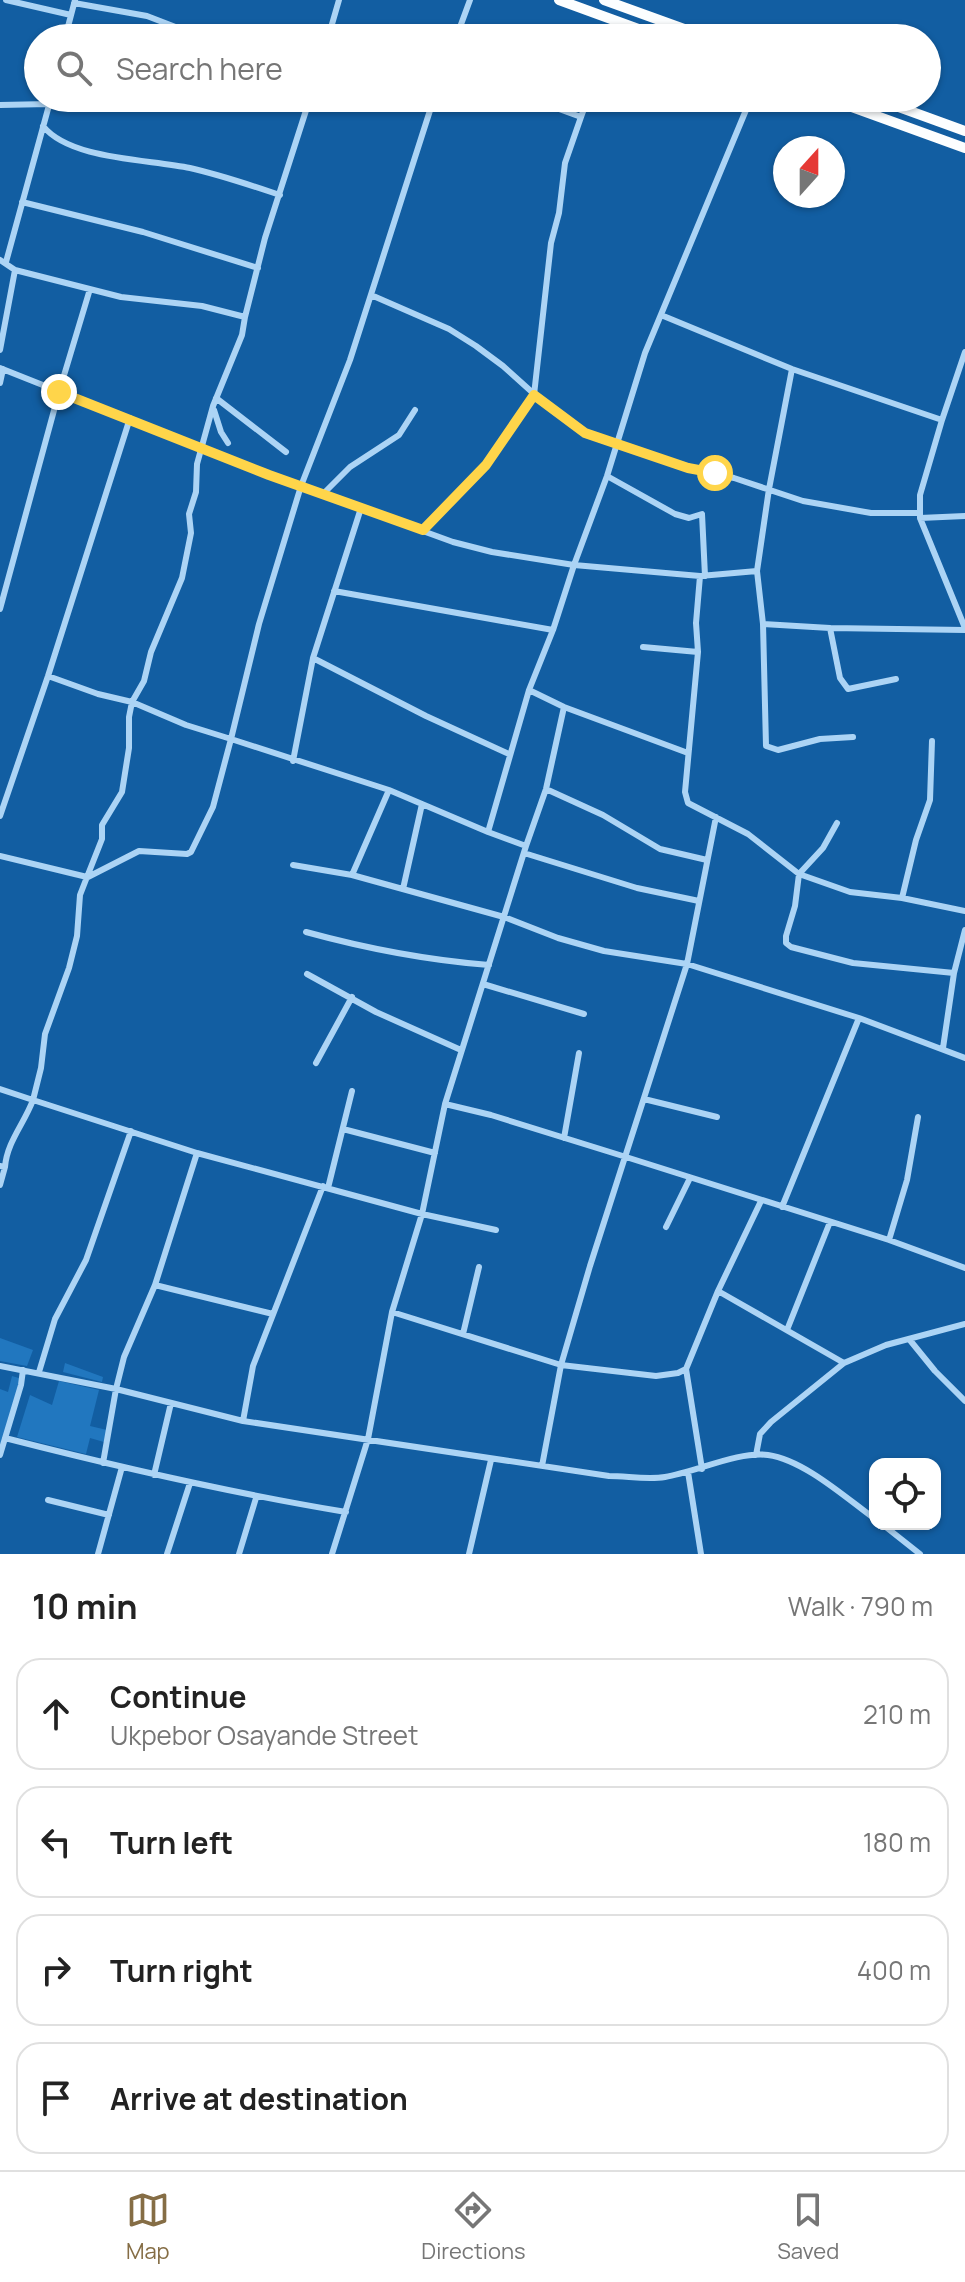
<!DOCTYPE html>
<meta charset="utf-8">
<style>
:root{--surface:#fff;--page:#f2f2f2;--text:#222;--muted:#767676;--line:#e0e0e0;--accent:#856d45}
body{margin:0;font-family:Manrope,sans-serif;background:var(--page);color:var(--text)}
.controls{position:absolute;right:24px;bottom:24px;display:grid;overflow:hidden;border-radius:16px;box-shadow:0 2px 6px #0004}
.controls button{width:72px;height:72px;display:grid;place-items:center;padding:0;border:0;border-bottom:2px solid var(--line);background:var(--surface);color:var(--text);font:40px sans-serif}
.compass{position:absolute;left:773px;top:136px;width:72px;height:72px;border-radius:50%;background:var(--surface);box-shadow:0 2px 6px #0004;rotate:21deg}
.stop{position:absolute;width:24px;height:24px;margin:-18px;border:6px solid #ffd54a;border-radius:50%;background:#fff}
.stop.end{background:#ffd54a;border-color:#fff;box-shadow:0 2px 8px #0008}
.list{margin:0;padding:0;list-style:none}
h2{display:flex;justify-content:space-between;align-items:center;height:104px;margin:0;padding:0 32px;font-size:34px}
h2 small{font-size:26px;font-weight:400;color:var(--muted)}
.list li{display:grid;grid-template-columns:52px 1fr auto;gap:24px;align-items:center;box-sizing:border-box;height:112px;margin:0 16px 16px;padding:0 16px;border:2px solid var(--line);border-radius:24px}
.list b{display:block;font-size:30px;white-space:nowrap}
.list p{margin:0;font-size:26px;white-space:nowrap;color:var(--muted)}
.list em{font-size:26px;font-style:normal;color:var(--muted)}
.icon{flex:none;width:44px;height:44px;fill:none;stroke:currentColor;stroke-width:2;stroke-linecap:round;stroke-linejoin:round}
.map{position:relative;flex:none;width:965px;height:1554px;overflow:hidden}
.search{position:absolute;background:var(--surface);box-shadow:0 2px 6px #0004;left:24px;right:24px;top:24px;height:88px;display:flex;align-items:center;gap:20px;box-sizing:border-box;padding:0 28px;border-radius:44px;color:var(--muted);font-size:30px}
.sheet{height:616px;background:var(--surface)}
nav{display:flex;justify-content:space-around;align-items:center;box-sizing:border-box;height:112px;border-top:2px solid var(--line);background:var(--surface);font-size:22px;color:var(--muted)}
nav a{display:grid;justify-items:center;gap:4px}
nav .on{color:var(--accent)}
.map>svg:first-child{display:block}
</style>
<div class="map">
<svg width="965" height="1554" viewBox="0 0 965 1554">
<rect width="100%" height="100%" fill="#125ea2"/>
<!-- green -->
<path fill="#2177bf" d="M0,1338l33,12 -6,16 -27,-5z
M65,1363l38,14 -1,5 -39,-10z
M12,1376l10,3 -22,67v-57l8,3z
M59,1381l40,9 -9,36 17,4 -3,12 -14,-4 -4,16 -69,-17 13,-42 22,10z"/>
<g fill="none" stroke-linecap="round" stroke-linejoin="round">
<!-- minor -->
<path stroke="#acd4f5" stroke-width="6" d="M6,0l65,15
M74,3l73,13 57,22
M65,38l10,-38
M328,38l11,-38
M456,38l14,-38
M612,38l6,-16
M434,98l-84,262 -49,126 -42,138 -28,115 158,51 99,42
M0,105l49,-1
M581,117l7,-19
M43,126c27,34 106,33 147,42 31,7 60,17 90,27
M22,202l121,30 115,36
M0,260l15,10 -15,80
M6,262l45,-164
M15,270l106,27 81,9 43,11 -3,18 -29,71 -16,58 -1,28 -7,22 2,19 -9,45 -31,74 -7,29 -12,21 -3,15v31l-7,44 -20,33v14l-15,38
M371,295l78,34 27,17 27,20 50,45 32,22 16,7 87,28 46,10 69,23 68,12h48
M661,315l131,54 150,51 23,-68
M245,317l20,-79 45,-140
M0,368l269,107 184,67 39,10 82,13 33,-89 38,-123 106,-255
M792,369l-23,120 -12,82 6,53 67,4 135,2
M0,383l3,-14
M216,398l70,54
M214,410l7,22 7,11
M942,420l-22,75v23l45,110
M607,476l68,38 14,4 13,-4 3,62
M323,494l27,-27 49,-32 16,-25
M920,518l45,-2
M423,530l63,-65 48,-70 17,-152 8,-30 6,-50 16,-46 -52,-19
M700,576l-4,47 2,29 -13,140 3,11 60,31 51,40 51,18 52,6 63,13
M334,591l219,39
M0,609l59,-217 31,-103
M763,624l3,122 12,4 42,-11 33,-2
M830,628l10,50 8,11 48,-10
M643,647l55,5
M313,658l113,58 83,38
M48,676l50,18 34,8 54,23 45,14 -18,68 -22,45 -4,2 -48,-3 -51,26
M529,690l35,17 124,46
M293,761l20,-103 48,-150
M546,789l57,26 57,34 47,11
M0,816l48,-140 82,-258
M837,823l-14,25 -24,26 -4,32 -9,30v7l5,4 62,16 101,10
M526,846l-38,-14 41,-142 24,-60 21,-65 126,11 57,-5
M524,853l113,35 62,13
M0,856l87,21 -7,18 -3,41 -8,32 -24,66 -4,34 -8,32 164,53 225,61 -30,98 -24,127 -36,115
M293,865l59,10 152,42 54,21 46,13 83,13 172,54 106,40
M352,875l37,-85
M403,889l19,-85
M902,898l14,-58 14,-40 2,-59
M306,932c62,17 119,28 183,33
M307,974l69,38 85,38
M483,984l101,30
M943,1048l11,-75 11,-43
M316,1063l36,-66
M0,1089l33,11c-9,24 -26,42 -28,67l-5,-1
M644,1099l73,18
M445,1104l46,11 135,42 263,83 76,28
M343,1129l92,24
M564,1138l15,-85
M0,1185l5,-18
M328,1188l24,-97
M782,1207l77,-189
M666,1227l24,-49
M496,1230l-74,-16 23,-110 81,-258 20,-57 18,-82
M889,1240l18,-60 11,-63
M155,1285l118,29
M718,1291l126,72
M392,1312l169,53 95,11 22,-3 8,-4
M787,1330l43,-108
M463,1334l16,-67
M909,1339l26,32 30,30
M0,1366l116,23 127,32 366,55c18,0 38,4 56,1 31,-5 73,-26 103,-22 36,5 78,43 107,64
M39,1372l16,-53 31,-59 45,-129
M243,1421l10,-55 70,-180
M5,1438c113,29 226,55 341,74
M0,1455l21,-70 2,-15
M756,1455l4,-21 11,-12 73,-59 42,-18 79,-21
M103,1463l13,-74 8,-32 31,-72 42,-132
M542,1466l19,-101 29,-99 97,-302 29,-147
M702,1469l-16,-100 32,-78 43,-90
M688,1472l13,82
M154,1475l17,-72
M48,1500l61,15
M882,1524l38,30
M98,1554l24,-87
M167,1554l23,-71
M239,1554l17,-56
M469,1554l22,-94"/>
<!-- trunk -->
<path stroke="#fcfeff" stroke-width="10" d="M559,0l104,38
M604,0l105,38
M827,98l138,50
M874,98l91,33"/>
</g>
<g fill="none" stroke-linecap="round" stroke-linejoin="round">
<!-- route -->
<path stroke="#ffd54a" stroke-width="10" d="M59,392l210,83 154,55 63,-65 48,-70 51,38 103,35 27,5"/>
</g>
</svg>
<div class="controls">
<button><svg class="icon" aria-label="locate" viewBox="0 0 24 24"><circle cx="12" cy="12" r="6"/><path d="M12 2v4M12 18v4M2 12h4M18 12h4"/></svg></button>
</div>
<svg class="compass" viewBox="-18 -18 36 36"><path d="M0-13l5 13h-10z" fill="#e53935"/><path d="M0 13l5-13h-10z" fill="#767676"/></svg>
<div class="stop" style="left:715px;top:473px"></div>
<div class="stop end" style="left:59px;top:392px"></div>
<div class="search"><svg class="icon" aria-label="search" viewBox="0 0 24 24"><circle cx="10" cy="10" r="6"/><path d="M15 15l6 6"/></svg>Search here</div>
</div>
<section class="sheet">
<h2>10 min<small>Walk · 790 m</small></h2>
<ul class="list">
<li><svg class="icon" aria-label="ahead" viewBox="0 0 24 24"><path d="M12 20V5M6 11l6-6 6 6"/></svg><div><b>Continue</b><p>Ukpebor Osayande Street</p></div><em>210 m</em></li>
<li><svg class="icon" aria-label="left" viewBox="0 0 24 24"><path d="M17 20v-9H6M10 6l-5 5 5 5"/></svg><div><b>Turn left</b></div><em>180 m</em></li>
<li><svg class="icon" aria-label="right" viewBox="0 0 24 24"><path d="M7 20v-9h11M14 6l5 5-5 5"/></svg><div><b>Turn right</b></div><em>400 m</em></li>
<li><svg class="icon" aria-label="arrive" viewBox="0 0 24 24"><path d="M6 21V4h12l-3 4 3 4H6"/></svg><div><b>Arrive at destination</b></div></li>
</ul>
</section>
<nav>
<a class="on"><svg class="icon" aria-label="map" viewBox="0 0 24 24"><path d="M3 6l6-2 6 2 6-2v14l-6 2-6-2-6 2zM9 4v14M15 6v14"/></svg>Map</a>
<a><svg class="icon" aria-label="directions" viewBox="0 0 24 24"><path d="M12 3l9 9-9 9-9-9zM9 14v-3h6M13 9l2 2-2 2"/></svg>Directions</a>
<a><svg class="icon" aria-label="saved" viewBox="0 0 24 24"><path d="M7 4h10v16l-5-4-5 4z"/></svg>Saved</a>
</nav>
